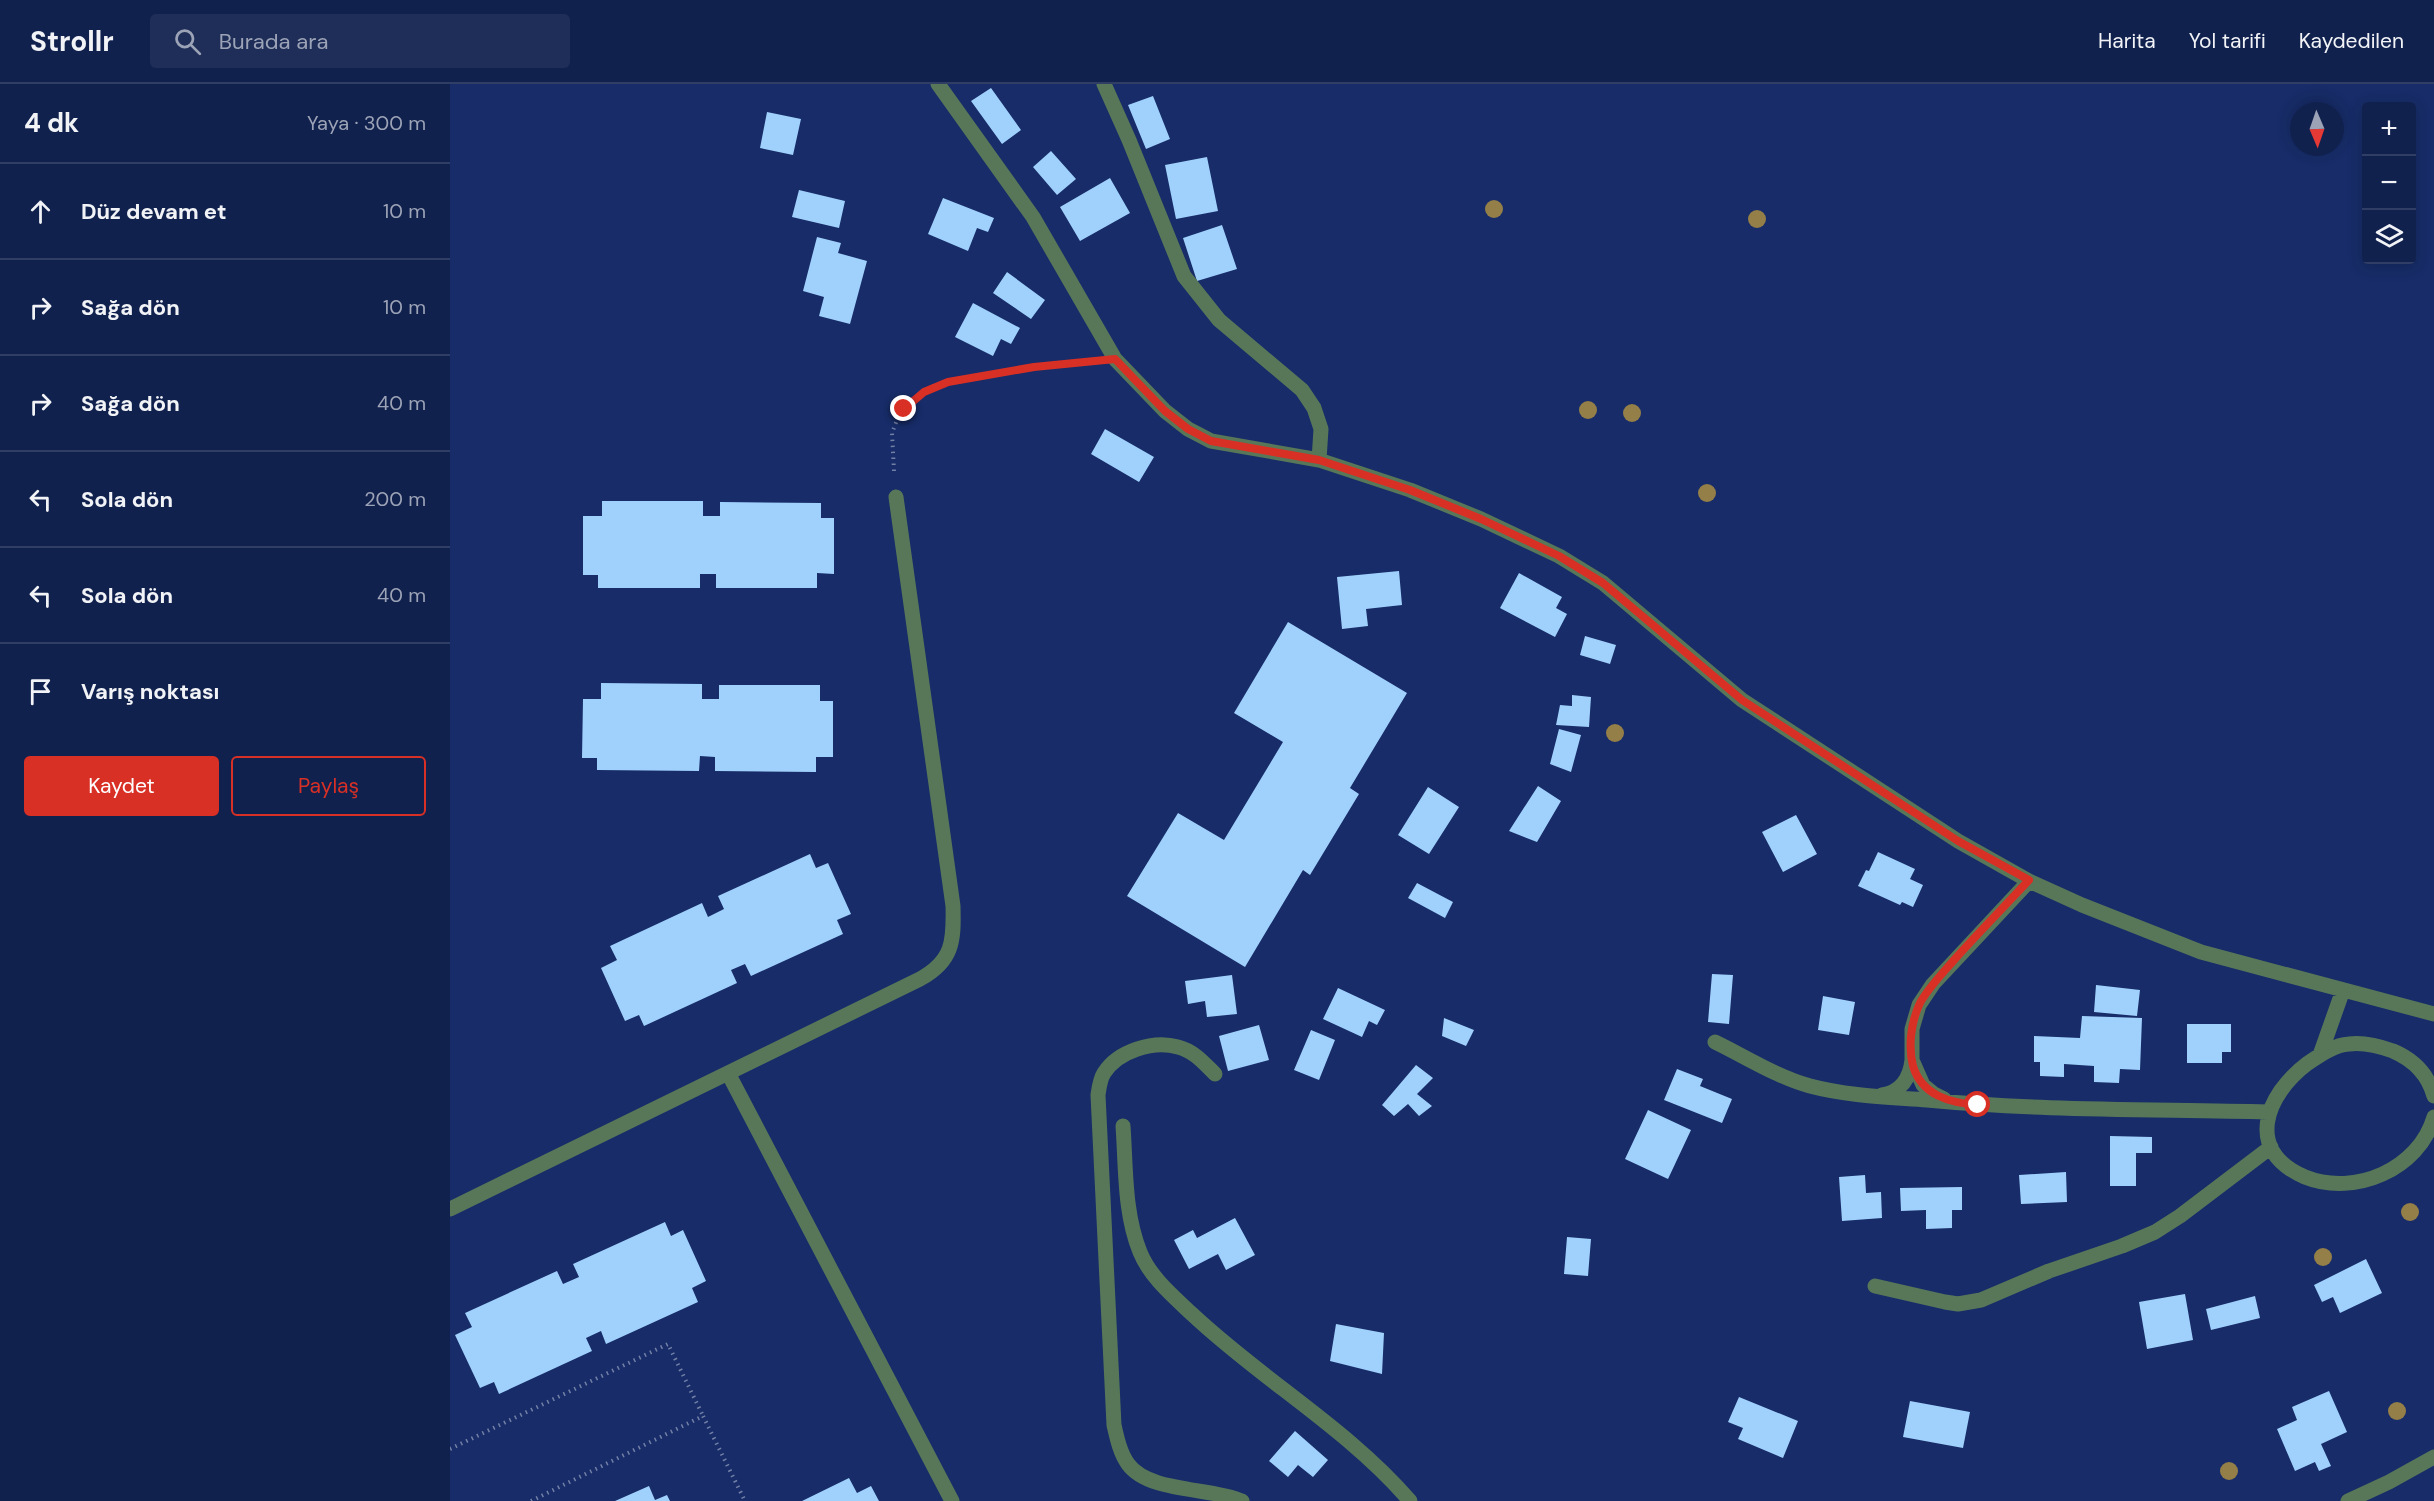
<!DOCTYPE html>
<html lang="tr">
<meta charset="utf-8">
<style>
:root{--surface:#11214e;--page:#1e2e58;--text:#f1f3f6;--muted:#9ca3b6;--line:#303e66;--accent:#d93025}
body{margin:0;font-family:"DM Sans",sans-serif;background:var(--page);color:var(--text)}
.controls{position:absolute;right:18px;top:18px;display:grid;overflow:hidden;border-radius:6px;box-shadow:0 3px 15px #0003}
.controls button{width:54px;height:54px;display:grid;place-items:center;padding:0;border:0;border-bottom:2px solid var(--line);background:var(--surface);color:var(--text);font:30px sans-serif}
.compass{position:absolute;left:1840px;top:18px;width:54px;height:54px;border-radius:50%;background:var(--surface);box-shadow:0 3px 15px #0003;rotate:178deg}
.stop{position:absolute;width:18px;height:18px;margin:-14px;border:4px solid #d93025;border-radius:50%;background:#fff}
.stop.end{background:#d93025;border-color:#fff;box-shadow:0 2px 6px #0008}
.list{margin:0;padding:0;list-style:none}
h2{display:flex;justify-content:space-between;align-items:center;height:78px;margin:0;padding:0 24px;font-size:26px}
h2 small{font-size:20px;font-weight:400;color:var(--muted)}
.list li{display:grid;grid-template-columns:39px 1fr auto;gap:18px;align-items:center;box-sizing:border-box;height:96px;padding:0 24px;border-top:2px solid var(--line)}
.list b{display:block;font-size:22px;white-space:nowrap}
.list em{font-size:20px;font-style:normal;color:var(--muted)}
.actions{display:flex;gap:12px;padding:18px 24px}
.actions a{flex:1;padding:14px 0;border:2px solid var(--accent);border-radius:6px;text-align:center;font-size:21px;color:var(--accent)}
.actions .main{background:var(--accent);color:#fff}
.icon{flex:none;width:33px;height:33px;fill:none;stroke:currentColor;stroke-width:2;stroke-linecap:round;stroke-linejoin:round}
.map{position:relative;flex:none;width:1984px;height:1417px;overflow:hidden}
header{display:flex;align-items:center;gap:36px;box-sizing:border-box;height:84px;padding:0 30px;background:var(--surface);border-bottom:2px solid var(--line)}
header strong{font-size:28px}
nav{display:flex;gap:33px;margin-inline-start:auto;font-size:21px}
.search{width:420px;height:54px;background:var(--page);display:flex;align-items:center;gap:15px;box-sizing:border-box;padding:0 21px;border-radius:6px;color:var(--muted);font-size:22px}
main{display:flex}
aside{flex:1;background:var(--surface)}
.map>svg:first-child{display:block}
</style>
<header>
<strong>Strollr</strong>
<div class="search"><svg class="icon" aria-label="search" viewBox="0 0 24 24"><circle cx="10" cy="10" r="6"/><path d="M15 15l6 6"/></svg>Burada ara</div>
<nav><a>Harita</a><a>Yol tarifi</a><a>Kaydedilen</a></nav>
</header>
<main>
<aside>
<h2>4 dk<small>Yaya · 300 m</small></h2>
<ul class="list">
<li><svg class="icon" aria-label="ahead" viewBox="0 0 24 24"><path d="M12 20V5M6 11l6-6 6 6"/></svg><div><b>Düz devam et</b></div><em>10 m</em></li>
<li><svg class="icon" aria-label="right" viewBox="0 0 24 24"><path d="M7 20v-9h11M14 6l5 5-5 5"/></svg><div><b>Sağa dön</b></div><em>10 m</em></li>
<li><svg class="icon" aria-label="right" viewBox="0 0 24 24"><path d="M7 20v-9h11M14 6l5 5-5 5"/></svg><div><b>Sağa dön</b></div><em>40 m</em></li>
<li><svg class="icon" aria-label="left" viewBox="0 0 24 24"><path d="M17 20v-9H6M10 6l-5 5 5 5"/></svg><div><b>Sola dön</b></div><em>200 m</em></li>
<li><svg class="icon" aria-label="left" viewBox="0 0 24 24"><path d="M17 20v-9H6M10 6l-5 5 5 5"/></svg><div><b>Sola dön</b></div><em>40 m</em></li>
<li><svg class="icon" aria-label="arrive" viewBox="0 0 24 24"><path d="M6 21V4h12l-3 4 3 4H6"/></svg><div><b>Varış noktası</b></div></li>
</ul>
<div class="actions"><a class="main">Kaydet</a><a>Paylaş</a></div>
</aside>
<div class="map">
<svg width="1984" height="1417" viewBox="0 0 1984 1417">
<rect width="100%" height="100%" fill="#172c68"/>
<!-- building -->
<path fill="#a0d1fc" d="M541,4l30,42 -19,14 -31,-43z
M703,12l17,43 -24,10 -18,-44z
M317,28l34,7 -8,36 -33,-7z
M601,67l25,28 -19,16 -24,-28z
M757,73l11,54 -42,8 -11,-54z
M660,94l20,35 -50,28 -20,-34z
M349,106l46,11 -6,27 -47,-11z
M493,114l51,20 -6,14 -11,-4 -9,23 -40,-17z
M772,141l15,44 -40,12 -14,-43z
M367,153l24,6 -3,10 29,8 -17,63 -31,-8 5,-19 -21,-6z
M557,188l38,28 -14,19 -38,-26z
M523,219l47,25 -9,16 -10,-5 -8,17 -38,-19z
M655,345l49,28 -15,25 -48,-28z
M152,417h101v15h17v-14l101,1v15h13v56l-17,-1v15h-101v-14h-16v14h-102v-13h-15v-59h19z
M949,487l3,34 -36,4 2,17 -26,3 -5,-52z
M1069,489l43,24 -6,11 11,6 -12,23 -55,-29z
M838,538l119,71 -57,95 9,6 -49,81 -7,-5 -58,97 -118,-71 51,-83 46,27 59,-98 -49,-29z
M1135,552l31,9 -6,19 -30,-9z
M151,599l101,1v15h17v-14h101v16h13v56h-17v15l-101,-1v-14l-15,-1 -1,15 -102,-1v-12h-15l1,-59h18z
M1122,611l19,2 -2,30 -33,-2 4,-20 12,1z
M1109,645l22,6 -10,37 -21,-8z
M1088,702l23,15 -24,41 -28,-11z
M978,703l31,20 -30,47 -31,-19z
M1346,731l21,39 -34,18 -21,-40z
M1428,768l37,17 -5,10 13,6 -10,22 -11,-5 -2,3 -42,-19 8,-16 3,1z
M360,770l6,14 12,-5 23,51 -14,6 6,14 -92,42 -6,-12 -14,6 6,13 -93,43 -5,-11 -14,6 -24,-53 16,-8 -7,-14 92,-43 6,14 16,-8 -6,-13z
M967,799l36,19 -8,16 -37,-20z
M1262,890l21,1 -4,49 -21,-2z
M782,891l5,39 -30,3 -2,-16 -17,3 -3,-23z
M1646,901l44,5 -3,26 -43,-4z
M888,904l47,22 -8,15 -8,-4 -7,16 -39,-18z
M1373,912l32,6 -6,33 -31,-5z
M1632,932l60,2 -2,52 -20,-1 -1,14 -25,-1v-16l-30,-2v13l-24,-1v-14h-6v-26l46,2z
M994,934l30,12 -8,16 -24,-10z
M1737,940h44v28h-9v11h-35z
M809,941l10,35 -41,11 -9,-35z
M861,946l24,10 -16,40 -25,-10z
M966,981l17,13 -16,16 15,12 -13,10 -11,-12 -14,12 -12,-11z
M1227,985l26,10 -3,7 32,13 -10,24 -58,-23z
M1198,1026l43,20 -23,49 -43,-20z
M1660,1052l42,1v16h-16v33h-26z
M1616,1088l1,30 -46,2 -2,-29z
M1415,1091l1,18 15,-1 1,26 -40,3 -3,-44z
M1512,1103v23h-10v18l-26,1v-19l-25,1 -1,-23z
M785,1134l20,37 -29,15 -8,-16 -29,15 -15,-29 19,-10 4,8z
M215,1138l6,14 12,-6 23,51 -14,7 6,14 -92,42 -5,-13 -15,7 6,13 -93,43 -5,-12 -14,6 -25,-53 17,-8 -7,-14 92,-42 6,13 16,-7 -6,-13z
M1117,1153l24,2 -3,37 -24,-2z
M1916,1175l16,34 -42,20 -7,-16 -11,5 -8,-17z
M1735,1210l8,46 -46,9 -8,-47z
M1805,1212l5,22 -49,12 -5,-21z
M886,1240l48,9 -2,41 -52,-13z
M1879,1307l18,41 -26,12 10,22 -12,5 -4,-9 -20,9 -18,-42 20,-9 -5,-13z
M1289,1313l59,24 -15,37 -45,-19 5,-11 -15,-6z
M1460,1317l60,11 -7,36 -60,-11z
M845,1347l33,29 -15,17 -15,-12 -10,12 -19,-16z
M399,1394l8,15 14,-7 8,15h-77z
M199,1402l6,14 12,-5 3,6h-55z"/>
<g fill="none" stroke-linecap="round" stroke-linejoin="round">
<!-- path -->
<path stroke="#7380a6" stroke-width="4" stroke-dasharray="1.5 4.5" stroke-linecap="butt" d="M444,387l-2,-38 5,-13 16,-21 22,-14 98,-18 55,-5
M0,1365l218,-105 35,72
M81,1417l172,-85 42,85"/>
<!-- street -->
<path stroke="#587759" stroke-width="15" d="M488,0l95,133 82,142 50,52 23,18 23,12 108,19 91,30 71,29 78,37 44,27 139,117 216,141 71,40 53,24 119,47 233,62
M654,0l25,56 55,136 35,44 83,70 12,18 7,21 -2,31
M1265,958c31,15 62,35 95,44 38,10 78,11 117,14 114,11 227,9 341,12
M1870,971l23,-65
M278,989l224,428
M765,990c-11,-11 -21,-23 -37,-27 -25,-7 -60,4 -74,26 -4,6 -5,15 -6,22l16,330c3,13 6,28 14,39 21,29 83,23 114,37
M1432,1011c19,-3 28,-17 30,-35
M1984,1012c-6,-22 -20,-36 -41,-45 -14,-5 -29,-9 -44,-7 -15,1 -29,11 -41,19 -43,32 -64,88 -3,114 50,20 114,-8 129,-60
M1494,1015l-10,-5 -11,-9 -11,-25v-31l7,-24 14,-21 96,-103
M673,1042c3,41 1,87 17,126 10,25 33,44 52,62 70,66 155,114 218,187
M0,1125l470,-230c33,-18 34,-38 33,-73l-57,-409
M1425,1202l70,16 13,2 23,-4 68,-29 73,-25 33,-14 25,-16 91,-69
M1898,1417l41,-19 45,-25"/>
</g>
<!-- trees -->
<g fill="#947f48">
<circle cx="1044" cy="125" r="9"/>
<circle cx="1307" cy="135" r="9"/>
<circle cx="1138" cy="326" r="9"/>
<circle cx="1182" cy="329" r="9"/>
<circle cx="1257" cy="409" r="9"/>
<circle cx="1165" cy="649" r="9"/>
<circle cx="1960" cy="1128" r="9"/>
<circle cx="1873" cy="1173" r="9"/>
<circle cx="1947" cy="1327" r="9"/>
<circle cx="1779" cy="1387" r="9"/>
</g>
<g fill="none" stroke-linecap="round" stroke-linejoin="round">
<!-- route -->
<path stroke="#d93025" stroke-width="8" d="M454,325l20,-17 24,-10 86,-15 81,-8 50,52 23,18 23,12 108,19 91,30 71,29 78,37 44,27 139,117 216,141 71,39c-25,27 -51,53 -75,80 -12,14 -25,27 -34,43 -9,19 -12,43 -7,63 9,30 38,37 65,39"/>
</g>
</svg>
<div class="controls">
<button>+</button>
<button>−</button>
<button><svg class="icon" aria-label="layers" viewBox="0 0 24 24"><path d="M12 4l9 5-9 5-9-5zM3 14l9 5 9-5"/></svg></button>
</div>
<svg class="compass" viewBox="-18 -18 36 36"><path d="M0-13l5 13h-10z" fill="#e53935"/><path d="M0 13l5-13h-10z" fill="#9ca3b6"/></svg>
<div class="stop" style="left:1528px;top:1021px"></div>
<div class="stop end" style="left:454px;top:325px"></div>
</div>
</main>
